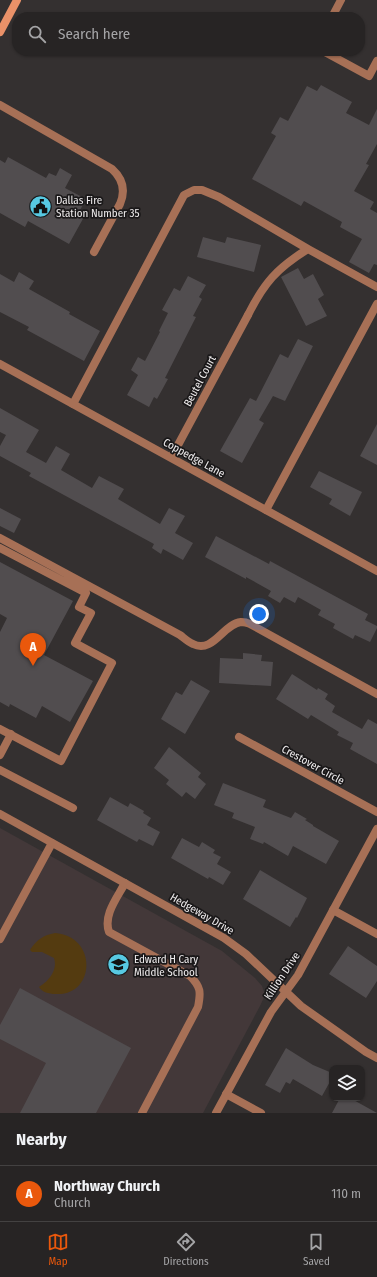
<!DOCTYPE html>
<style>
:root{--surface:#272424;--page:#333031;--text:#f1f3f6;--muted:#a4a4a6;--line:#434141;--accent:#ea580c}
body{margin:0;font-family:"Fira Sans Condensed",sans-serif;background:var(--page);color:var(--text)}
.controls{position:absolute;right:12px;bottom:12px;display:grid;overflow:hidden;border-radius:8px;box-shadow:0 1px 3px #0004}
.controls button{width:36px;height:36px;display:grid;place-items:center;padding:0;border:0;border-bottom:1px solid var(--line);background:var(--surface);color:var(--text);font:20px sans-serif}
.you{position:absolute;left:259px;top:614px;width:14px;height:14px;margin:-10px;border:3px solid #fff;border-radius:50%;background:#1a73e8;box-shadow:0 0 0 6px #1a73e833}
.badge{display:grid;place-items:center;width:26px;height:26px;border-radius:50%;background:var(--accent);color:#fff;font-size:13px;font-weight:700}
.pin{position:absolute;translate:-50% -33px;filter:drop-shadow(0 1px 2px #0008)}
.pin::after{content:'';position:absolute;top:21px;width:14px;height:12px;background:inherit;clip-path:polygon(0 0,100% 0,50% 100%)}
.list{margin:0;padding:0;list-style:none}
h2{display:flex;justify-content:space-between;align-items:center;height:52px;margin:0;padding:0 16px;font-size:17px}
h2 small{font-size:13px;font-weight:400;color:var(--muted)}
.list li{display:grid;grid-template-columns:26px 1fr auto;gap:12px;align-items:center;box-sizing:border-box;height:56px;padding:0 16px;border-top:1px solid var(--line)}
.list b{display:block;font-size:15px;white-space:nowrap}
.list p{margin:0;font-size:13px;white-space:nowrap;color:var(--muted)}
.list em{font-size:13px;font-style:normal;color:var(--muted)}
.icon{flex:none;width:22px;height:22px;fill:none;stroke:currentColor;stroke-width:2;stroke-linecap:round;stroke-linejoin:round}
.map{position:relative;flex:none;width:377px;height:1113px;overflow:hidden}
.search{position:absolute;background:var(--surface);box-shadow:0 1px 3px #0004;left:12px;right:12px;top:12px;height:44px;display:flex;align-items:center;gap:10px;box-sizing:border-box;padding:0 14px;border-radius:16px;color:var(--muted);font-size:15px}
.sheet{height:108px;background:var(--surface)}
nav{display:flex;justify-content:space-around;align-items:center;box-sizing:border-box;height:56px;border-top:1px solid var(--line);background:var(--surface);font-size:11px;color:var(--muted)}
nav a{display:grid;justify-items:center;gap:2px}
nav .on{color:var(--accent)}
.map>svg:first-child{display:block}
</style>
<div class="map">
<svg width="377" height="1113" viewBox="0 0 377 1113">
<rect width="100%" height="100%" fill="#343030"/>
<!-- built -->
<path fill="#433839" d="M0,828l222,123 33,27 7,8 3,9 -5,11 -57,107h-203z"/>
<!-- green -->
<path fill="#543b10" d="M55,933c43,3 41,64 0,61 -6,0 -13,-2 -16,-7 10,-6 19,-17 15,-29l-12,-6h-10l-2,-2c6,-10 14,-15 25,-17z"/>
<!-- building -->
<path fill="#514d4f" d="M321,85l31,17 -6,11 23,12 8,-16v35l-11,20 3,1 -15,26 20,11 -4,7 7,4v52l-3,-1 -5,9 -20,-11 13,-23 -22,-12 2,-5 -38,-21 -3,5 -49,-27 24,-43 -5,-3 9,-16 8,4 19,-35 10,5z
M8,157l38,21 3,-5 7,3 4,-8 12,7 -7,13 21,11 -8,15 6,3 -15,27 -41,-23 -3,6 -25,-14v-53l5,3z
M203,237l22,6 2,-6 34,8 -7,27 -57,-15z
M298,268l6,11 9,-5 11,21 -6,4 9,17 -21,10 -25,-49z
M19,272l15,9 -5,8 41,23 -1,2 31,17 -16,30 -57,-31 2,-3 -29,-15v-38l14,8z
M188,276l18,9 -7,12 3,2 -9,17 3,1 -31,61 3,1 -11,20 -3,-2 -5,10 -22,-12 11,-20 -7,-5 7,-13 7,4 15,-29 -1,-1 9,-18 -6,-3 12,-22 6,3z
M298,339l15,7 -28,55 -12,-5 -14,24 5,3 -22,40 -22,-12 30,-53 6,3 24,-47 8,4z
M0,408l39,22 -13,22 20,11 10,-17 14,8 -9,16 31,18 7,-12 25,13 -6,10 42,25 9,-16 16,8 -10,17 18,10 -10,17 -20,-11 -2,5 -9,-6 2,-4 -125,-68 2,-3 -31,-17v-10l6,-11 -6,-3z
M377,424v41l-17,-9z
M319,471l43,21 -12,24 -21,-12 3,-5 -22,-12z
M0,508l21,11 -7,14 -14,-7z
M216,536l53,28 1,-3 98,53 -3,6 12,6v2l-7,14 -15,-7 -2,4 -20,-11 2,-4 -17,-9 3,-5 -23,-13 -3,6 -11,-6 -4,6 -12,-7 3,-5 -25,-14v2l-41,-22z
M0,562l73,39 -29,54 49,26 -23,41 -28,-16 -6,12 -26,-14 -1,3 -9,-5v-70l7,-14 -7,-4z
M243,653l19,2 -1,6 12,1 -2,24 -52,-3 1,-25 23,1z
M292,674l25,16 1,-2 10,6 -3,5 10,7 -3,6 30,17 6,-10 9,5v40l-27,-15 3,-6 -16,-8 2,-3 -28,-17 -3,4 -32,-20z
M191,680l19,11 -25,43 -24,-15 15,-27 6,3z
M169,747l32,26 -3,4 8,7 -11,15 -9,-7 -4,5 -16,-13 3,-4 -15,-12z
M223,783l43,17 -3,7 28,11 4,-6 12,7 -2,1 8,5v1l26,15 -13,23 -33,-18 -5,10 -24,-14 -1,2 -13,-5 5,-12 -23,-9 2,-5 -20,-8z
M110,797l18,10 2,-4 14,8 -1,2 8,5 -4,7 13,7 -7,14 -14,-7 -2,3 -40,-22z
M182,838l17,9 3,-5 13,8 -2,3 8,4 -4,7 14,8 -8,13 -14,-8 -1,2 -37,-21z
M260,870l47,28 -10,20 -1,-1 -6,10 -47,-28z
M348,946l29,20v15l-11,17 -37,-24z
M20,988l111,60 -35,65h-76l26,-50 -46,-24v-14z
M286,1048l27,17 19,8v5l-10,18 -29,-17 -3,5 -4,-2 -6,11 -15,-8z
M340,1098h10l27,15h-45z"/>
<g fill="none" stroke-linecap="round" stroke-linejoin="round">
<!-- service -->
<path stroke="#a77056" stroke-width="8" d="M332,17l9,-17
M323,51l46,25 8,-15
M0,105l112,64c11,10 14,21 8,35l-26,48
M248,315c16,-32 29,-47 60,-66l69,38
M73,404l111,-209 10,-5h8l17,7 89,52
M266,510l111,-206
M0,538l180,97c4,3 8,7 13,9 20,10 30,-20 48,-22 3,0 7,1 9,2l127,70
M0,548l86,45 -7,14 12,6 -16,30 37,20 -51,98 -61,-32
M0,755l11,-21
M0,770l73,38
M125,883c-8,15 -22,32 -16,49l81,44c11,11 11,16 8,31l-56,106
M333,910l44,24
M0,939l52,-96
M226,1094l35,19"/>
<!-- minor -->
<path stroke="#a77056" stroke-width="8" d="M0,364l377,207
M171,458l77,-143
M239,737l138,75
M0,814l224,124 22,16 55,52 65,46 11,6
M216,1113l55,-101 27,-37 79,-146"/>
<!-- secondary -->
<path stroke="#ea9168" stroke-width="8" d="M0,32l17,-32"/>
</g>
<!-- icons -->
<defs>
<symbol id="civic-disc" viewBox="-11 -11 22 22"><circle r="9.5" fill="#57c9e2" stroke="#1a1819"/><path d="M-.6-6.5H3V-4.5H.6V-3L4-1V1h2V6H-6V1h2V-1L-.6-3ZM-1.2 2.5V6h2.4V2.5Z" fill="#111"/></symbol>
<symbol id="school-disc" viewBox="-11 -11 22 22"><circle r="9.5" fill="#57c9e2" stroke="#1a1819"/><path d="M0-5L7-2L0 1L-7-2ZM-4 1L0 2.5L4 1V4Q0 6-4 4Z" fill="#111"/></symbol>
</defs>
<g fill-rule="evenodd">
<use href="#civic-disc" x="28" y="194" width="25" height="25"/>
<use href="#school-disc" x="106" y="952" width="25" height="25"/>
</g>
<g text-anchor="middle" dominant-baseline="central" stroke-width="3.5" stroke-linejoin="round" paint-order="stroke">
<!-- poi labels -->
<g font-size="11" fill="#eeebec" stroke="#1a1819" text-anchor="start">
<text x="56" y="200">Dallas Fire<tspan x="56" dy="13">Station Number 35</tspan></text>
<text x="134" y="959">Edward H Cary<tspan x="134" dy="13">Middle School</tspan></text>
</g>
<!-- street labels -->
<g font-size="11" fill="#eeebec" stroke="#1a1819">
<text transform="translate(200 381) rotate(-62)">Beutel Court</text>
<text transform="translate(194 458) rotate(29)">Coppedge Lane</text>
<text transform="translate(313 765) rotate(29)">Crestover Circle</text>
<text transform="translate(202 914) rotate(30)">Hedgeway Drive</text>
<text transform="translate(282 976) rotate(-56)">Killion Drive</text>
</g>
</g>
</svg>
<div class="controls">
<button><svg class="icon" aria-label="layers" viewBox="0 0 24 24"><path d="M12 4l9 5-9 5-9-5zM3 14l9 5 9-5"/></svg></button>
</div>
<div class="you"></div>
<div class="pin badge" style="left:33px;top:666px">A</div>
<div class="search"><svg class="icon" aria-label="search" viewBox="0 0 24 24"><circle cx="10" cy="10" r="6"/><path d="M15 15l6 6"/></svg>Search here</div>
</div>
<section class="sheet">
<h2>Nearby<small></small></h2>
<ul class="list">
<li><span class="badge">A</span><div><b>Northway Church</b><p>Church</p></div><em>110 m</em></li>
</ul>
</section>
<nav>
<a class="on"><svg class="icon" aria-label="map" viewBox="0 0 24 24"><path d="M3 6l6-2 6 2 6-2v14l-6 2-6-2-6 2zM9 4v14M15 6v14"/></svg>Map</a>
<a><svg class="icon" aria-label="directions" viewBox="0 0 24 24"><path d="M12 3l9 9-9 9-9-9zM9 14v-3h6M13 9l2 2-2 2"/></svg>Directions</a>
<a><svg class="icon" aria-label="saved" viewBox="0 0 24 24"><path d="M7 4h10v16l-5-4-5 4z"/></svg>Saved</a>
</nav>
